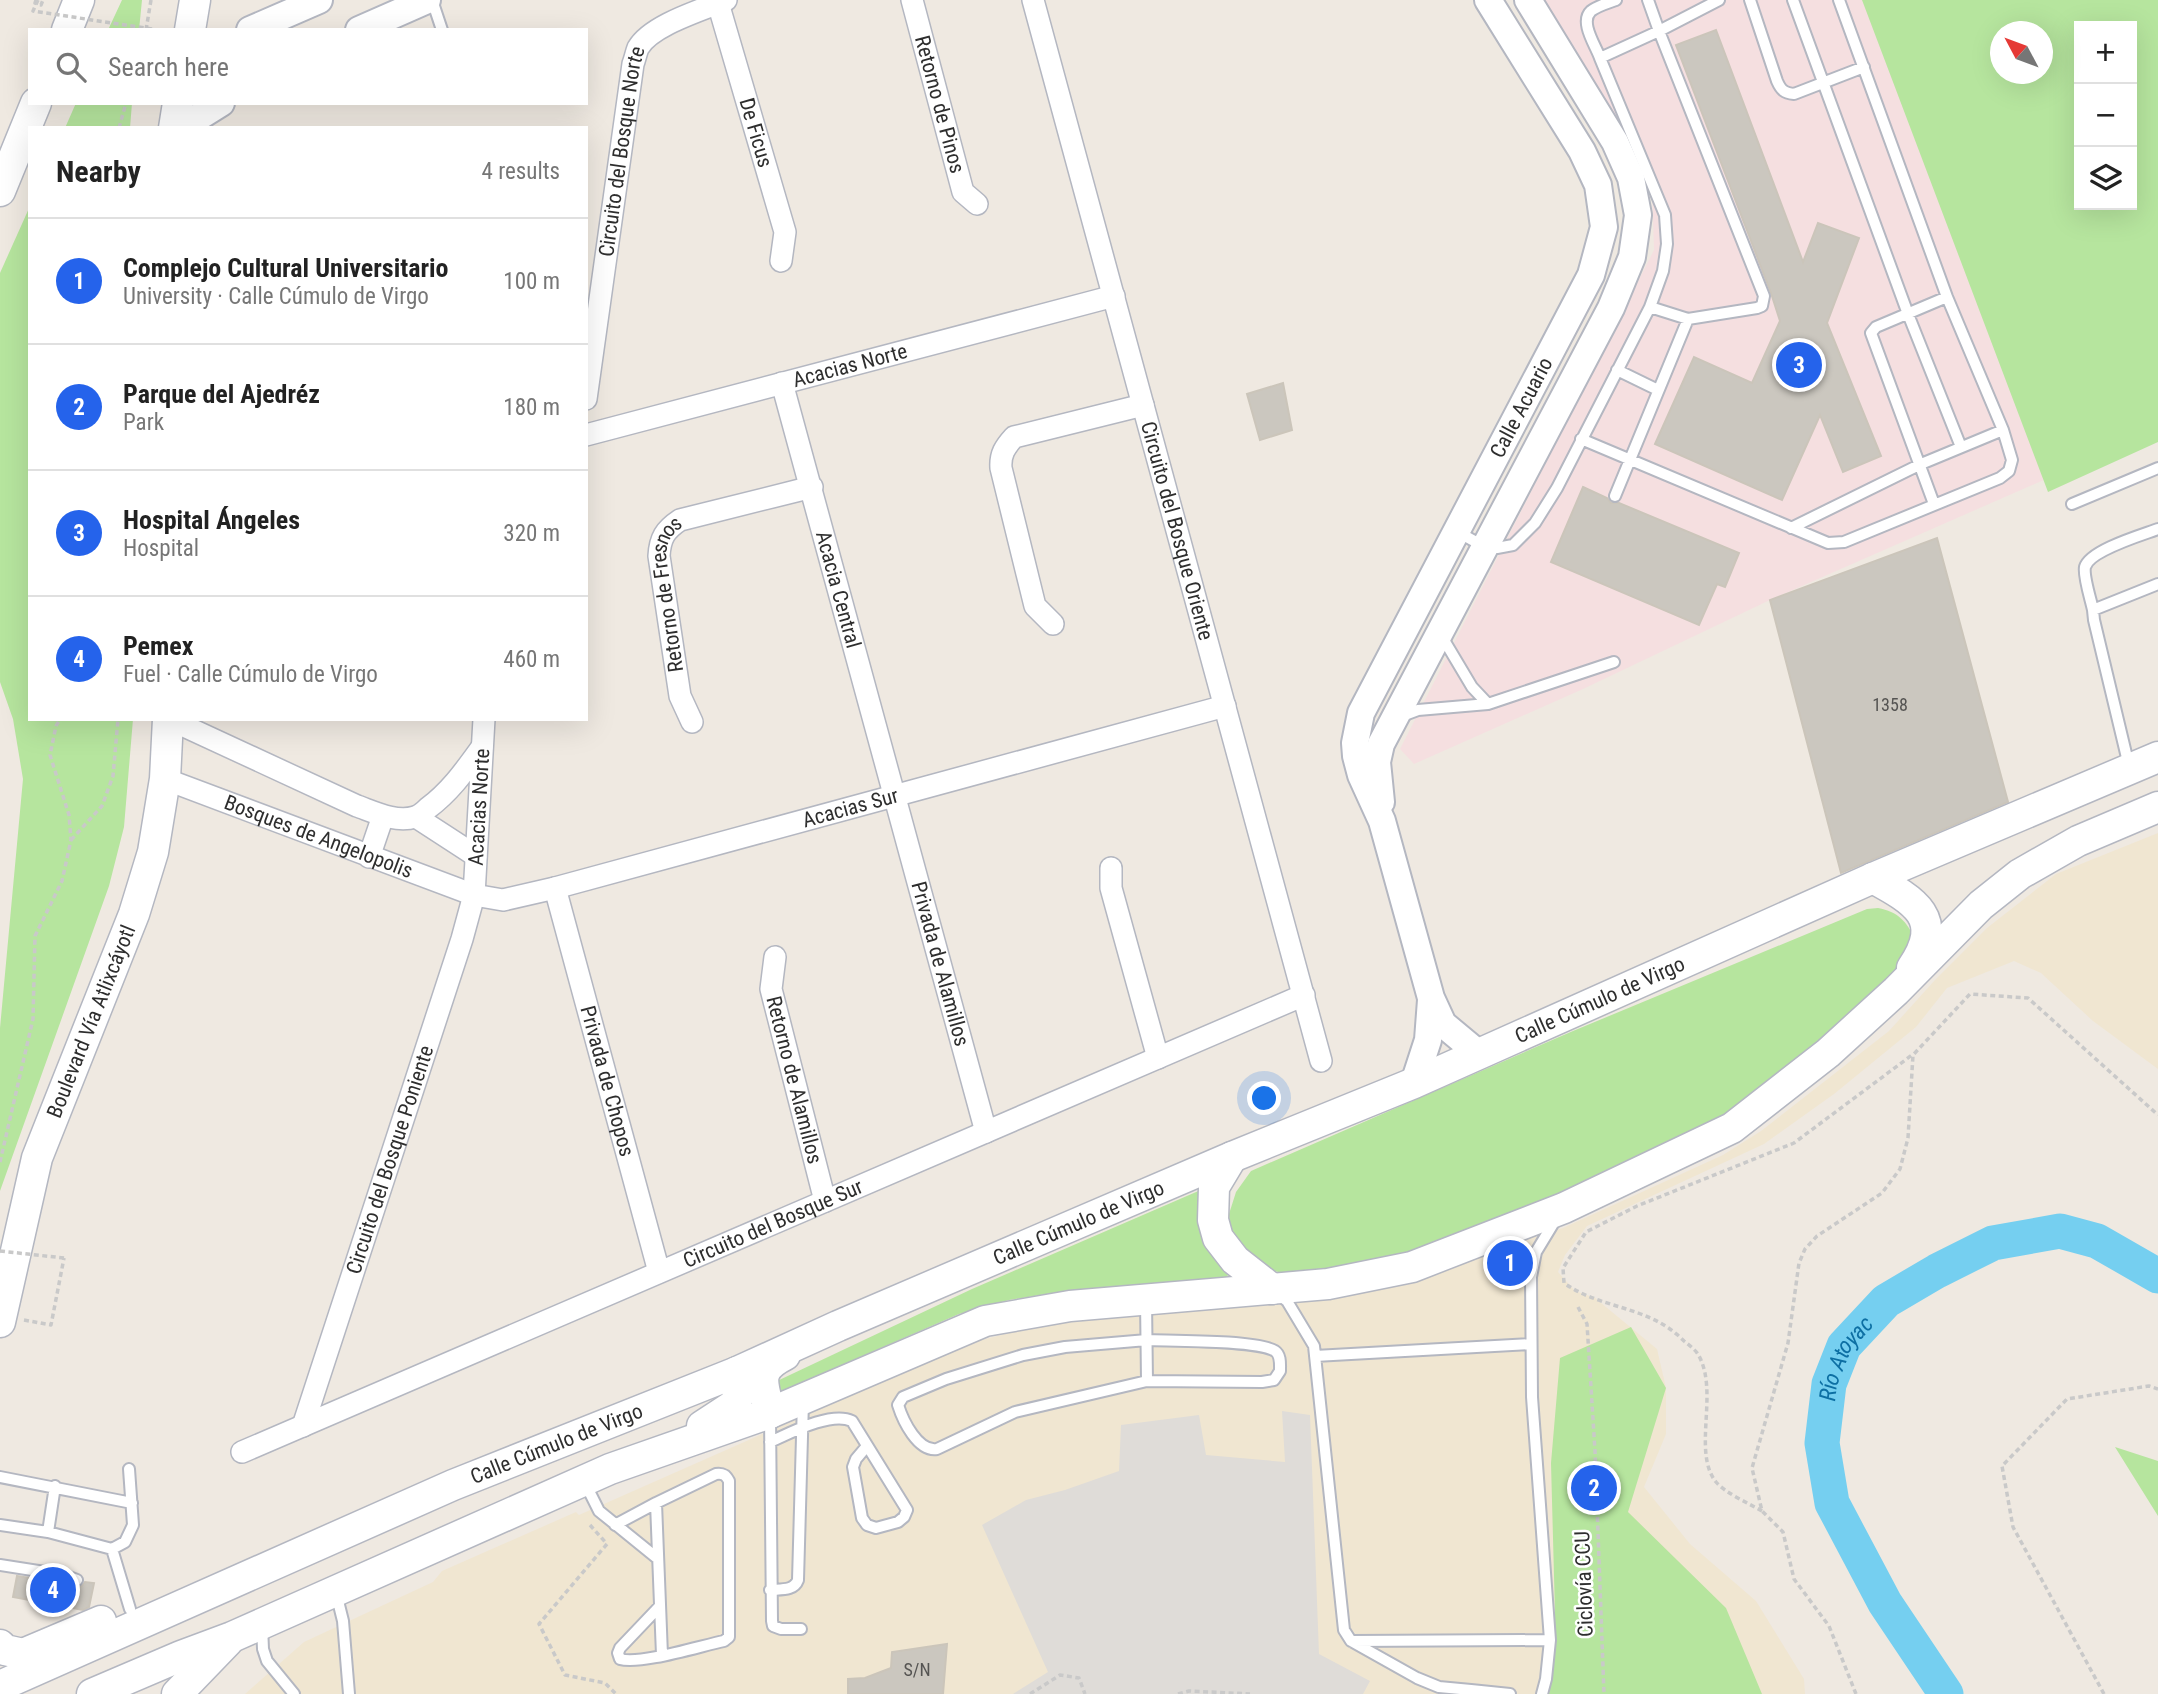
<!DOCTYPE html>
<meta charset="utf-8">
<style>
:root{--surface:#fff;--page:#f6f6f6;--text:#222;--muted:#767676;--line:#e0e0e0;--accent:#2563eb}
body{margin:0;font-family:"Roboto Condensed",sans-serif;background:var(--page);color:var(--text)}
.controls{position:absolute;right:21px;top:21px;display:grid;overflow:hidden;border-radius:0px;box-shadow:0 7px 28px #0002}
.controls button{width:63px;height:63px;display:grid;place-items:center;padding:0;border:0;border-bottom:2px solid var(--line);background:var(--surface);color:var(--text);font:35px sans-serif}
.compass{position:absolute;left:1990px;top:21px;width:63px;height:63px;border-radius:50%;background:var(--surface);box-shadow:0 7px 28px #0002;rotate:311deg}
.you{position:absolute;left:1265px;top:1099px;width:24px;height:24px;margin:-18px;border:5px solid #fff;border-radius:50%;background:#1a73e8;box-shadow:0 0 0 10px #1a73e833}
.badge{display:grid;place-items:center;width:46px;height:46px;border-radius:50%;background:var(--accent);color:#fff;font-size:23px;font-weight:700}
.pin{position:absolute;translate:-50% -50%;border:4px solid #fff;box-shadow:0 2px 7px #0006}
.list{margin:0;padding:0;list-style:none}
h2{display:flex;justify-content:space-between;align-items:center;height:91px;margin:0;padding:0 28px;font-size:30px}
h2 small{font-size:23px;font-weight:400;color:var(--muted)}
.list li{display:grid;grid-template-columns:46px 1fr auto;gap:21px;align-items:center;box-sizing:border-box;height:126px;padding:0 28px;border-top:2px solid var(--line)}
.list b{display:block;font-size:26px;white-space:nowrap}
.list p{margin:0;font-size:23px;white-space:nowrap;color:var(--muted)}
.list em{font-size:23px;font-style:normal;color:var(--muted)}
.icon{flex:none;width:38px;height:38px;fill:none;stroke:currentColor;stroke-width:2;stroke-linecap:round;stroke-linejoin:round}
.map{position:relative;flex:none;width:2158px;height:1694px;overflow:hidden}
.search{position:absolute;background:var(--surface);box-shadow:0 7px 28px #0002;left:28px;top:28px;width:560px;height:77px;display:flex;align-items:center;gap:18px;box-sizing:border-box;padding:0 24px;border-radius:0px;color:var(--muted);font-size:26px}
.panel{position:absolute;background:var(--surface);box-shadow:0 7px 28px #0002;left:28px;top:126px;width:560px;height:595px;border-radius:0px}
.map>svg:first-child{display:block}
</style>
<div class="map">
<svg width="2158" height="1694" viewBox="0 0 2158 1694">
<rect width="100%" height="100%" fill="#efe9e1"/>
<!-- education -->
<path fill="#f0e6d1" d="M2158,833v236l-65,-48 -52,-48 -27,-12 -67,27 -31,39 -82,67 -70,50 -177,82 -22,29 -7,17 17,19 20,7 62,51 9,39v46l-22,53 46,57 66,57 48,78 1,15h-1560l59,-52 129,-60 9,-11 134,-59 3,3 387,-171 70,-18 203,-21 86,-6 74,-13 97,-37 67,-21 160,-73 38,-24 128,-100 46,-51 52,-52 69,-54z"/>
<!-- medical -->
<path fill="#f5dfe0" d="M1545,0h318l183,479 -276,121 -187,89 -169,75 -14,-15 254,-499 -2,-62z"/>
<!-- green -->
<path fill="#b6e59e" fill-rule="evenodd" d="M122,0h20l-3,30h-31z
M1862,0h296v442l-110,50zM2132,26v179h-53v-179zM2000,32h42v42h-42z
M76,103h56l-2,25h-65z
M30,206v513h103l-9,108 -15,59 -109,305v-163l23,-249 -10,-60 -13,-37v-409z
M1878,908c20,4 29,13 37,32l-9,25 -151,132 -42,25 -185,86 -100,41 -59,15 -88,9 -21,-7 -10,-6 -20,-29 -1,-17 7,-22 15,-21 322,-140 294,-122z
M1203,1189l16,74 9,12 -2,3 -161,13 -56,9 -50,14 -179,78 -5,-10 197,-93z
M1631,1327l35,61 -38,124 98,96 36,86h-213l6,-81 -4,-150 9,-105z
M2115,1447l43,14v55z"/>
<!-- plaza -->
<path fill="#dfdcd8" d="M1282,1411l28,4 9,239 51,27 -7,13h-350l35,-22 -66,-147 44,-25 39,-10 54,-19 2,-46 78,-10 7,40 79,7z"/>
<g fill="none" stroke-linecap="round" stroke-linejoin="round">
<!-- river -->
<path stroke="#75cff0" stroke-width="35" id="s1" d="M1946,1694l-61,-91 -53,-100 -10,-60 7,-59 15,-38 42,-45 51,-30 56,-28 67,-12 37,10 61,35"/>
</g>
<!-- building -->
<path fill="#cbc7bf" stroke="#cbc5ba" stroke-width="2" d="M1716,30l87,232 15,-39 41,15 -32,85 54,133 -38,16 -23,-57 -38,85 -127,-56 39,-87 58,26 28,-62 -9,-28 -95,-248z
M1283,383l9,47 -32,10 -13,-46z
M1583,487l24,11 4,5h8l120,50 -14,34 -8,-3 -18,41 -148,-63z
M1937,538l71,264 -167,71 -71,-273z
M17,1576l45,7 16,5 4,-2 3,-4 9,1 -5,24 -6,3 -70,-13z
M947,1644l-4,50h-95v-15l17,-1 26,-10 1,-16z"/>
<g fill="none" stroke-linecap="round" stroke-linejoin="round">
<defs>
<path id="service" d="M432,0l10,30
M1616,0c-8,3 -19,6 -25,11 -12,11 5,35 9,47l59,-27 105,265 -2,10 -5,2 -69,11 -38,-12
M1648,0l11,31 60,-31
M1750,0l27,81c4,9 7,12 17,13l70,-27
M1793,0l115,314 53,133
M1617,370l41,20
M1581,439l247,104 16,-1 156,-64 9,-7 3,-11 -9,-30 -56,-133 -108,-297
M1615,496l73,-177
M1934,504l-63,-171 5,-6 71,-30
M2072,504l86,-36
M1791,528l130,-64 82,-34
M1456,531l29,16 12,1 16,-3 22,-22 22,-35 93,-181 13,-36 4,-27 -2,-29 -65,-157
M2093,610c-2,-10 -10,-34 -8,-43 5,-17 57,-32 73,-38
M1441,635l31,52 16,17
M1402,716l16,-6 70,-6 126,-42
M2129,766l-35,-146 -1,-10 65,-26
M1277,1293l10,8 27,45 30,284 7,11 66,37 22,9 32,3 -2,4
M1146,1301l1,80
M1147,1340c24,1 110,0 128,11 6,4 5,13 5,20l-6,9 -12,2 -115,-1 -132,31 -78,37c-19,3 -34,-28 -39,-44l5,-8 43,-18 77,-24 42,-8z
M1315,1356l216,-12
M770,1416l2,205 1,5 8,3h20
M770,1442c20,-9 61,-31 82,-21l55,89 -3,7 -6,5 -22,6 -9,-3 -5,-7 -9,-51 3,-8 11,-13
M0,1477l132,26
M585,1483l14,28 58,47
M656,1503l6,152
M0,1525l48,7 64,17 13,-7 8,-17 -4,-56
M615,1525l41,-22 60,-29c7,-1 10,1 13,7v156l-5,4c-24,5 -84,24 -104,18l-2,-6 2,-5 39,-41
M48,1532l7,-46
M112,1549l18,60
M0,1565l64,10 13,5
M770,1590c11,-1 24,1 28,-10l5,-179
M336,1593l7,28 6,73
M262,1626l1,23 4,12 27,33
M1351,1641l199,-1
M1471,1690l39,4
M1542,1694l4,-15 4,-39 -18,-243 -1,-120 5,-25 20,-33"/>
<g id="minor">
<path id="s2" d="M912,0l51,192 14,12"/>
<path id="s3" d="M1033,0l288,1061"/>
<path id="s4" d="M718,3l67,229 -4,29"/>
<path id="s5" d="M782,383l204,749"/>
<path id="s6" d="M586,399l47,-335c2,-5 3,-11 5,-16 13,-23 64,-38 88,-48"/>
<path id="s7" d="M586,435l528,-139"/>
<path d="M1053,624l-18,-18 -34,-138c-1,-14 4,-21 13,-31l129,-32"/>
<path d="M169,719l188,87c17,6 39,17 58,11 4,-1 10,-6 13,-9 23,-17 38,-39 54,-61"/>
<path id="s8" d="M692,722l-12,-26 -21,-140c1,-18 6,-26 21,-36l132,-33"/>
<path id="s9" d="M165,779l309,116 29,5 52,-12 670,-182"/>
<path d="M416,817l60,39"/>
<path d="M369,857l14,-41"/>
<path d="M1111,868v20l47,170"/>
<path id="s10" d="M555,888l104,384"/>
<path id="s11" d="M775,957l-4,32 54,212"/>
<path id="s12" d="M303,1426l159,-487 12,-44 10,-176"/>
<path id="s13" d="M242,1452l1062,-457"/>
</g>
<g id="tertiary">
<path d="M250,30l69,-30"/>
<path d="M359,30l68,-30"/>
<path d="M181,128l40,-25"/>
<path d="M1381,802l-4,-40 4,-18 230,-436 21,-51 6,-42 -7,-37 -16,-36 -87,-142"/>
<path id="s14" d="M1479,1054l-36,-30 -12,-26 -49,-177 -21,-46 -5,-19 -1,-13 6,-30 230,-438 13,-48 -6,-42 -16,-34 -94,-151"/>
<path d="M1414,1083l14,-43 3,-40"/>
</g>
<g id="secondary">
<path d="M67,30l12,-30"/>
<path d="M190,30l5,-30"/>
<path d="M174,128l4,-25"/>
<path d="M0,191l36,-88"/>
<path d="M1873,878c42,23 73,40 39,90"/>
<path d="M1232,1157l-18,30 -1,33 5,18 17,22 37,29"/>
<path id="s15" d="M0,1322l37,-164 97,-244 19,-62 12,-73 3,-60"/>
<path d="M770,1413c-7,-30 -16,-42 15,-58"/>
<path d="M702,1426l32,-21 8,-16 -5,-17"/>
<path d="M0,1645l5,5 18,4 78,-33"/>
<path id="s16" d="M0,1686l453,-201 284,-113 101,-46 394,-169 182,-74 459,-205 285,-121"/>
<path d="M92,1694l89,-38 51,-19 378,-168 160,-56 215,-92 85,-15 258,-22 84,-17 152,-59 168,-80 96,-75 68,-62 85,-86 39,-31 58,-33 80,-34"/>
<path d="M177,1694l51,-53"/>
</g>
</defs>
<!-- service casing -->
<use href="#service" stroke="#b4b7c1" stroke-width="14"/>
<!-- minor casing -->
<use href="#minor" stroke="#b4b7c1" stroke-width="24"/>
<!-- tertiary casing -->
<use href="#tertiary" stroke="#b4b7c1" stroke-width="30"/>
<!-- secondary casing -->
<use href="#secondary" stroke="#b4b7c1" stroke-width="33"/>
<!-- path -->
<path stroke="#c9c9c9" stroke-width="3.5" stroke-dasharray="5 3.5" stroke-linecap="butt" d="M36,0l-1,3 6,2 2,-5
M146,30l5,-30
M119,128l7,-25
M71,840l31,-34 11,-30 5,-57
M0,1162l33,-143 2,-83 27,-55 9,-41 -2,-25 -19,-60 6,-29 4,-7
M1578,1307l9,17 8,127 9,243
M24,1320l27,5 13,-67
M1762,1511c-12,-7 -37,-18 -46,-29 -24,-30 3,-89 -17,-126 -3,-6 -10,-11 -15,-15 -35,-36 -82,-31 -120,-58l-1,-15 23,-36 51,-26 157,-63 118,-88
M590,1525l17,19 -68,80 26,51 40,8 11,11
M1030,1694l30,-19 19,3 6,16
M1178,1694l11,-3 61,3
M1856,1694l-27,-68 -35,-47 -11,-47 -21,-21 -10,-43 36,-125 11,-80 6,-14 12,-13 65,-43 18,-24 8,-31 5,-83 57,-61 58,4 130,117
M2104,1694l-91,-167 -11,-61 65,-67 82,-13 9,3"/>
<!-- service -->
<use href="#service" stroke="#fff" stroke-width="10"/>
<!-- minor -->
<use href="#minor" stroke="#fff" stroke-width="21"/>
<!-- tertiary -->
<use href="#tertiary" stroke="#fff" stroke-width="26"/>
<!-- secondary -->
<use href="#secondary" stroke="#fff" stroke-width="30"/>
<!-- path-bridge -->
<path stroke="#c9c9c9" stroke-width="3.5" stroke-dasharray="5 3.5" stroke-linecap="butt" d="M38,0l-5,11 125,19
M0,1251l64,7"/>
</g>
<g text-anchor="middle" dominant-baseline="central" stroke-width="5" stroke-linejoin="round" paint-order="stroke">
<!-- number labels -->
<g font-size="18" fill="#555452">
<text x="1890" y="704">1358</text>
<text x="917" y="1669">S/N</text>
</g>
<!-- street labels -->
<g font-size="21" fill="#2e2e2e" stroke="#fff">
<text stroke="none"><textPath href="#s2" startOffset="108">Retorno de Pinos</textPath></text>
<text stroke="none"><textPath href="#s4" startOffset="135">De Ficus</textPath></text>
<text stroke="none"><textPath href="#s6" startOffset="250">Circuito del Bosque Norte</textPath></text>
<text stroke="none"><textPath href="#s7" startOffset="273">Acacias Norte</textPath></text>
<text stroke="none"><textPath href="#s14" startOffset="718">Calle Acuario</textPath></text>
<text stroke="none"><textPath href="#s3" startOffset="550">Circuito del Bosque Oriente</textPath></text>
<text stroke="none"><textPath href="#s5" startOffset="214">Acacia Central</textPath></text>
<text stroke="none"><textPath href="#s8" startOffset="133">Retorno de Fresnos</textPath></text>
<text stroke="none"><textPath href="#s12" startOffset="646">Acacias Norte</textPath></text>
<text stroke="none"><textPath href="#s9" startOffset="719">Acacias Sur</textPath></text>
<text stroke="none"><textPath href="#s9" startOffset="164">Bosques de Angelopolis</textPath></text>
<text stroke="none"><textPath href="#s5" startOffset="602">Privada de Alamillos</textPath></text>
<text stroke="none"><textPath href="#s16" startOffset="1741">Calle Cúmulo de Virgo</textPath></text>
<text stroke="none"><textPath href="#s15" startOffset="315">Boulevard Vía Atlixcáyotl</textPath></text>
<text stroke="none"><textPath href="#s11" startOffset="126">Retorno de Alamillos</textPath></text>
<text stroke="none"><textPath href="#s10" startOffset="200">Privada de Chopos</textPath></text>
<text stroke="none"><textPath href="#s12" startOffset="280">Circuito del Bosque Poniente</textPath></text>
<text stroke="none"><textPath href="#s13" startOffset="578">Circuito del Bosque Sur</textPath></text>
<text stroke="none"><textPath href="#s16" startOffset="1174">Calle Cúmulo de Virgo</textPath></text>
<text stroke="none"><textPath href="#s16" startOffset="607">Calle Cúmulo de Virgo</textPath></text>
<text transform="translate(1584 1584) rotate(-92)">Ciclovía CCU</text>
</g>
<!-- water labels -->
<g font-size="23" font-style="italic" fill="#0d6fa3" stroke="#fff">
<text stroke="none"><textPath href="#s1" startOffset="373">Río Atoyac</textPath></text>
</g>
</g>
</svg>
<div class="controls">
<button>+</button>
<button>−</button>
<button><svg class="icon" aria-label="layers" viewBox="0 0 24 24"><path d="M12 4l9 5-9 5-9-5zM3 14l9 5 9-5"/></svg></button>
</div>
<svg class="compass" viewBox="-18 -18 36 36"><path d="M0-13l5 13h-10z" fill="#e53935"/><path d="M0 13l5-13h-10z" fill="#767676"/></svg>
<div class="you"></div>
<div class="pin badge" style="left:1510px;top:1263px">1</div>
<div class="pin badge" style="left:1594px;top:1488px">2</div>
<div class="pin badge" style="left:1799px;top:365px">3</div>
<div class="pin badge" style="left:53px;top:1590px">4</div>
<div class="search"><svg class="icon" aria-label="search" viewBox="0 0 24 24"><circle cx="10" cy="10" r="6"/><path d="M15 15l6 6"/></svg>Search here</div>
<section class="panel">
<h2>Nearby<small>4 results</small></h2>
<ul class="list">
<li><span class="badge">1</span><div><b>Complejo Cultural Universitario</b><p>University · Calle Cúmulo de Virgo</p></div><em>100 m</em></li>
<li><span class="badge">2</span><div><b>Parque del Ajedréz</b><p>Park</p></div><em>180 m</em></li>
<li><span class="badge">3</span><div><b>Hospital Ángeles</b><p>Hospital</p></div><em>320 m</em></li>
<li><span class="badge">4</span><div><b>Pemex</b><p>Fuel · Calle Cúmulo de Virgo</p></div><em>460 m</em></li>
</ul>
</section>
</div>
